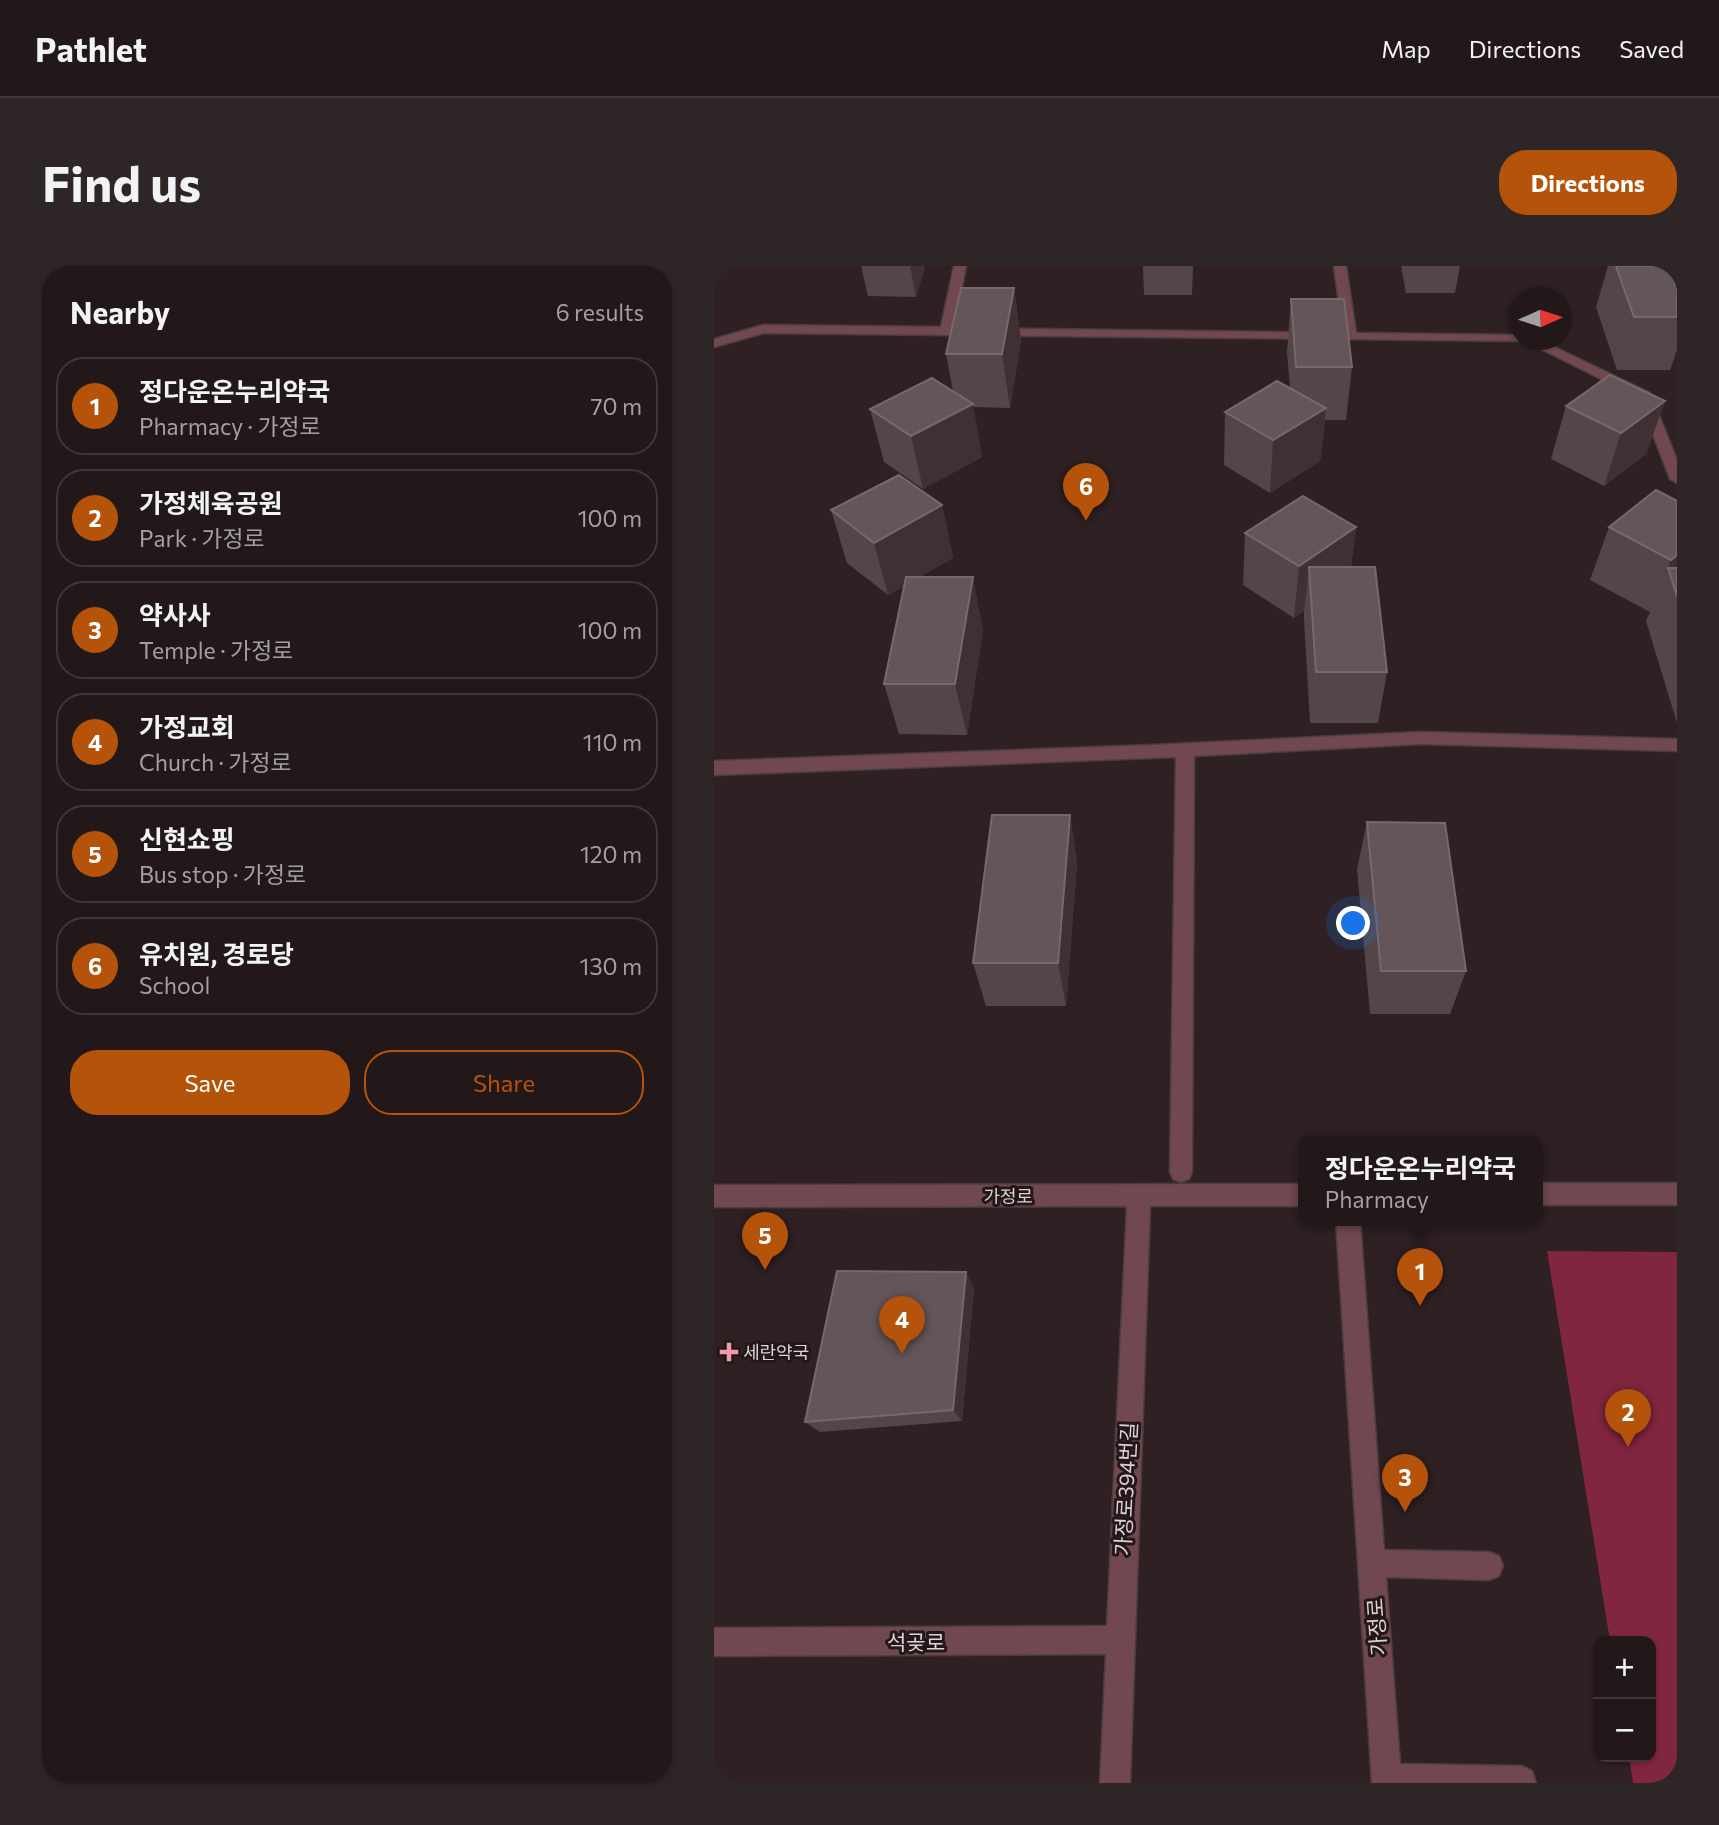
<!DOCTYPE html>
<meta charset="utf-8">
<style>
:root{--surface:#22181a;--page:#2e2527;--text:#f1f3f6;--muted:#a2a0a2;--line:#3f3739;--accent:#b45309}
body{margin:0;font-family:Commissioner,"Noto Sans KR",sans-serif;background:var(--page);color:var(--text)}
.controls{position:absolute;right:21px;bottom:21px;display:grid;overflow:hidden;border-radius:14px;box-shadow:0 2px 5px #0004}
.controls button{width:63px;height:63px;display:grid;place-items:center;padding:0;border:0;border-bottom:2px solid var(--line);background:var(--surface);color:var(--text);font:35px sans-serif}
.compass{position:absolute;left:795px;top:21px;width:63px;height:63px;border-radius:50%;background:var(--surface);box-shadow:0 2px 5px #0004;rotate:87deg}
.you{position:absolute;left:640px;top:658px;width:24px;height:24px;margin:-18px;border:5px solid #fff;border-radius:50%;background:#1a73e8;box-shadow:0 0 0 10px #1a73e833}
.badge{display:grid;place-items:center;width:46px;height:46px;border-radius:50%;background:var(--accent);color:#fff;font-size:23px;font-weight:700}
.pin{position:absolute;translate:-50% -58px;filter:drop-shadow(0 2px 4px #0008)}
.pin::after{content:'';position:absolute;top:37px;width:24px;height:21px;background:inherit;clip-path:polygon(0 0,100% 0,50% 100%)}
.popup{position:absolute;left:584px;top:869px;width:245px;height:91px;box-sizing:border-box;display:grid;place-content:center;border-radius:14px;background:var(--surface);filter:drop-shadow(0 2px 5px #0005);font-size:23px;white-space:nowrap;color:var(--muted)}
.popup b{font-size:26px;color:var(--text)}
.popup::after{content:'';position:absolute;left:50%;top:100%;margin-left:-14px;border:14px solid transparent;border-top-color:var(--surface)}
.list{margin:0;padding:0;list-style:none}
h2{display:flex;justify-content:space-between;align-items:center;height:91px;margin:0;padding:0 28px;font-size:30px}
h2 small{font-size:23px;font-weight:400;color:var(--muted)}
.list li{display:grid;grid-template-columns:46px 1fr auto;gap:21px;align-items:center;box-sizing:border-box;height:98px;margin:0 14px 14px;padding:0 14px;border:2px solid var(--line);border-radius:28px}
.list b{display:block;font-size:26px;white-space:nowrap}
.list p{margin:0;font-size:23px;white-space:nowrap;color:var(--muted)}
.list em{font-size:23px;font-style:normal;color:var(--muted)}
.actions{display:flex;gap:14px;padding:21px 28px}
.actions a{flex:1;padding:16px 0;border:2px solid var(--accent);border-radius:28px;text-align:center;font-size:24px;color:var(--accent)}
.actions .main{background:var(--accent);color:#fff}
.map{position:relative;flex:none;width:963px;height:1517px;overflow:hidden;border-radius:28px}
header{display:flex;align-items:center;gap:42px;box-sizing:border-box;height:98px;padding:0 35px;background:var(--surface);border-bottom:2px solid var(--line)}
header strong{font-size:33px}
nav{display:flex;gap:38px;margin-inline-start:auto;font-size:24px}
.intro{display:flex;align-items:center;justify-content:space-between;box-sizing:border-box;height:168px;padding:0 42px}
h1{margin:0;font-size:49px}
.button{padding:18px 32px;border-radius:28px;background:var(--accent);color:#fff;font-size:24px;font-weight:700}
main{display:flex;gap:42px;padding:0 42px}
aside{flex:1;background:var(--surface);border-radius:28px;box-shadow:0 2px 5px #0004}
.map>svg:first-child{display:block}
</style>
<header>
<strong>Pathlet</strong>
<nav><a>Map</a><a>Directions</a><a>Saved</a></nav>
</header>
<div class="intro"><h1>Find us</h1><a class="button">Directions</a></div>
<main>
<aside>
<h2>Nearby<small>6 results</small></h2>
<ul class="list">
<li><span class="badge">1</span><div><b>정다운온누리약국</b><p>Pharmacy · 가정로</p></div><em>70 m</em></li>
<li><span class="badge">2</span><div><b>가정체육공원</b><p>Park · 가정로</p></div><em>100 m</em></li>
<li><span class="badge">3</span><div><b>약사사</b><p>Temple · 가정로</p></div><em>100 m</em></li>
<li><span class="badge">4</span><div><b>가정교회</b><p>Church · 가정로</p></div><em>110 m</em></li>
<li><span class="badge">5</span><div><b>신현쇼핑</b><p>Bus stop · 가정로</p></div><em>120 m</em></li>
<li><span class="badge">6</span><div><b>유치원, 경로당</b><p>School</p></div><em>130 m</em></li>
</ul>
<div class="actions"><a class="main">Save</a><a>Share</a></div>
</aside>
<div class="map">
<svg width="963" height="1517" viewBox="0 0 963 1517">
<rect width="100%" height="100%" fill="#2e2023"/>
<!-- green -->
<path fill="#80263f" d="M833,985l130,1v531h-44l-4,-26h22v-116h-41z"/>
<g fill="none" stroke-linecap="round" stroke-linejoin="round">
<defs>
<path id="minor" d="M240,0h12l-12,62 389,5 -9,-67h12l10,67 164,2v5h20l110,53 27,67v23l-7,-4 -31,-81 -114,-57 -761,-8 -50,14v-8l49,-14 178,2z
M707,466l256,7v12l-256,-7 -227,12 -2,416 -3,7 -8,3 -8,-3 -3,-7 6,-415 -462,18v-14l439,-16z
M823,917h140v22h-140z
M589,918v22h-153l-20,577h-30l6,-129 -392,2v-28l393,-2 20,-420 -413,1v-22z
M622,954h24l24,330 105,2 10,4 4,10 -4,10 -10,4 -103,-3 14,187 122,2 10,5 4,12h-164z"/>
</defs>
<!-- minor casing -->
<use href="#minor" stroke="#4a3d3f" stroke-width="3"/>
<!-- minor -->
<use href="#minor" fill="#71484f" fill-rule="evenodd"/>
</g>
<!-- wall -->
<path fill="#544648" d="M147,0h64l-9,31 -48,-1z
M429,0h50l-1,29h-48z
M687,0h59l-5,27h-49z
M894,0h69v84l-7,20h-53l-21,-63z
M300,22l7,53 -11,67 -37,-1 9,50 -59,32 -39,-27 -14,-53 83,-18 -7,-37z
M577,33l61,68 -6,53h-21l-5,41 -50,32 -46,-28 1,-53 65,-24 -3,-36z
M951,135l-19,53 -42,32 -53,-27 15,-53z
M963,235v222l-31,-102 4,-9 -60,-32 19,-53z
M228,239l11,53 -34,19 64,52 -16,106 -68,-1 -15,-50 20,-98 -16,9 -41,-32 -16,-53z
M642,261l-5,40 36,105 -9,51h-68l-6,-104v-8l-10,7 -51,-33 2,-52z
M356,549l7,48 -11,143h-80l-13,-43z
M653,556l99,149 -16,43h-80l-13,-145z
M260,1021l-12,134 -142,11 -15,-10z"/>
<!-- shaded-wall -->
<path fill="#3f3033" d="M196,0h15l-9,31z
M300,22l7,53 -11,67 -8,-54z
M951,135l-19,53 -42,32 17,-53z
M259,138l9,53 -59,32 -12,-53z
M612,142l-6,53 -50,32 3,-53z
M228,239l11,53 -65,37 -14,-52z
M642,261l-7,53 -40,-13 -5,44 -10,7 5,-52z
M963,289v34l-9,-21 -19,45 22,-53z
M259,311l10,52 -16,106 -12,-51z
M356,549l7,48 -11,143 -8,-43z
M252,1006l8,15 -12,134 -9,-11z"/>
<!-- building -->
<path fill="#635558" stroke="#76696b" stroke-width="2" d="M902,0h52l9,23v28h-43z
M247,22h53l-12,66h-56z
M577,33h53l8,68h-56z
M896,109l55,26 -44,32 -55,-27z
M218,112l41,26 -62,32 -41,-27z
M563,115l49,27 -53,32 -48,-28z
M185,209l43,30 -68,38 -43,-33z
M942,224l21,11v54l-6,5 -62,-33z
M589,230l53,31 -57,39 -54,-33z
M595,301h66l12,105h-71z
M954,302h9v28z
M192,311h67l-18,107h-71z
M278,549h78l-12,148h-85z
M653,556l78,1 21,148h-85z
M123,1005l129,1 -13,138 -148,12z"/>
<!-- markers -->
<path fill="#f39aab" stroke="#241719" stroke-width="2.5" d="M11.5 1075.5h7v7h7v7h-7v7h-7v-7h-7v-7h7z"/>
<g text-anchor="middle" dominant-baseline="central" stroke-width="6" stroke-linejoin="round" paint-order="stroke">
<!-- street labels -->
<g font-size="18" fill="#dcd3d4" stroke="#241719">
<text x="294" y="930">가정로</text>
</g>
<!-- poi labels -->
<g font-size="18" fill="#dcd3d4" stroke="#241719" text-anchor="start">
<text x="29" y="1086">세란약국</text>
</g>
<!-- near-street labels -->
<g font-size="21" fill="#dcd3d4" stroke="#241719">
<text transform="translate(411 1223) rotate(-87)">가정로394번길</text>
<text transform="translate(662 1361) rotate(-94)">가정로</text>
<text x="202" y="1375">석곶로</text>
</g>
</g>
</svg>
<div class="controls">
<button>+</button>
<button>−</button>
</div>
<svg class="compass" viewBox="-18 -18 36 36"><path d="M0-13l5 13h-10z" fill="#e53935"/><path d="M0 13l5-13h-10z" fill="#a2a0a2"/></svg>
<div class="you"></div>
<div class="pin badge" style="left:706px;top:1040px">1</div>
<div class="popup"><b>정다운온누리약국</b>Pharmacy</div>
<div class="pin badge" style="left:914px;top:1181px">2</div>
<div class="pin badge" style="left:691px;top:1246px">3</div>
<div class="pin badge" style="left:188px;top:1088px">4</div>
<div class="pin badge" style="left:51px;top:1004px">5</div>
<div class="pin badge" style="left:372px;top:255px">6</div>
</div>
</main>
